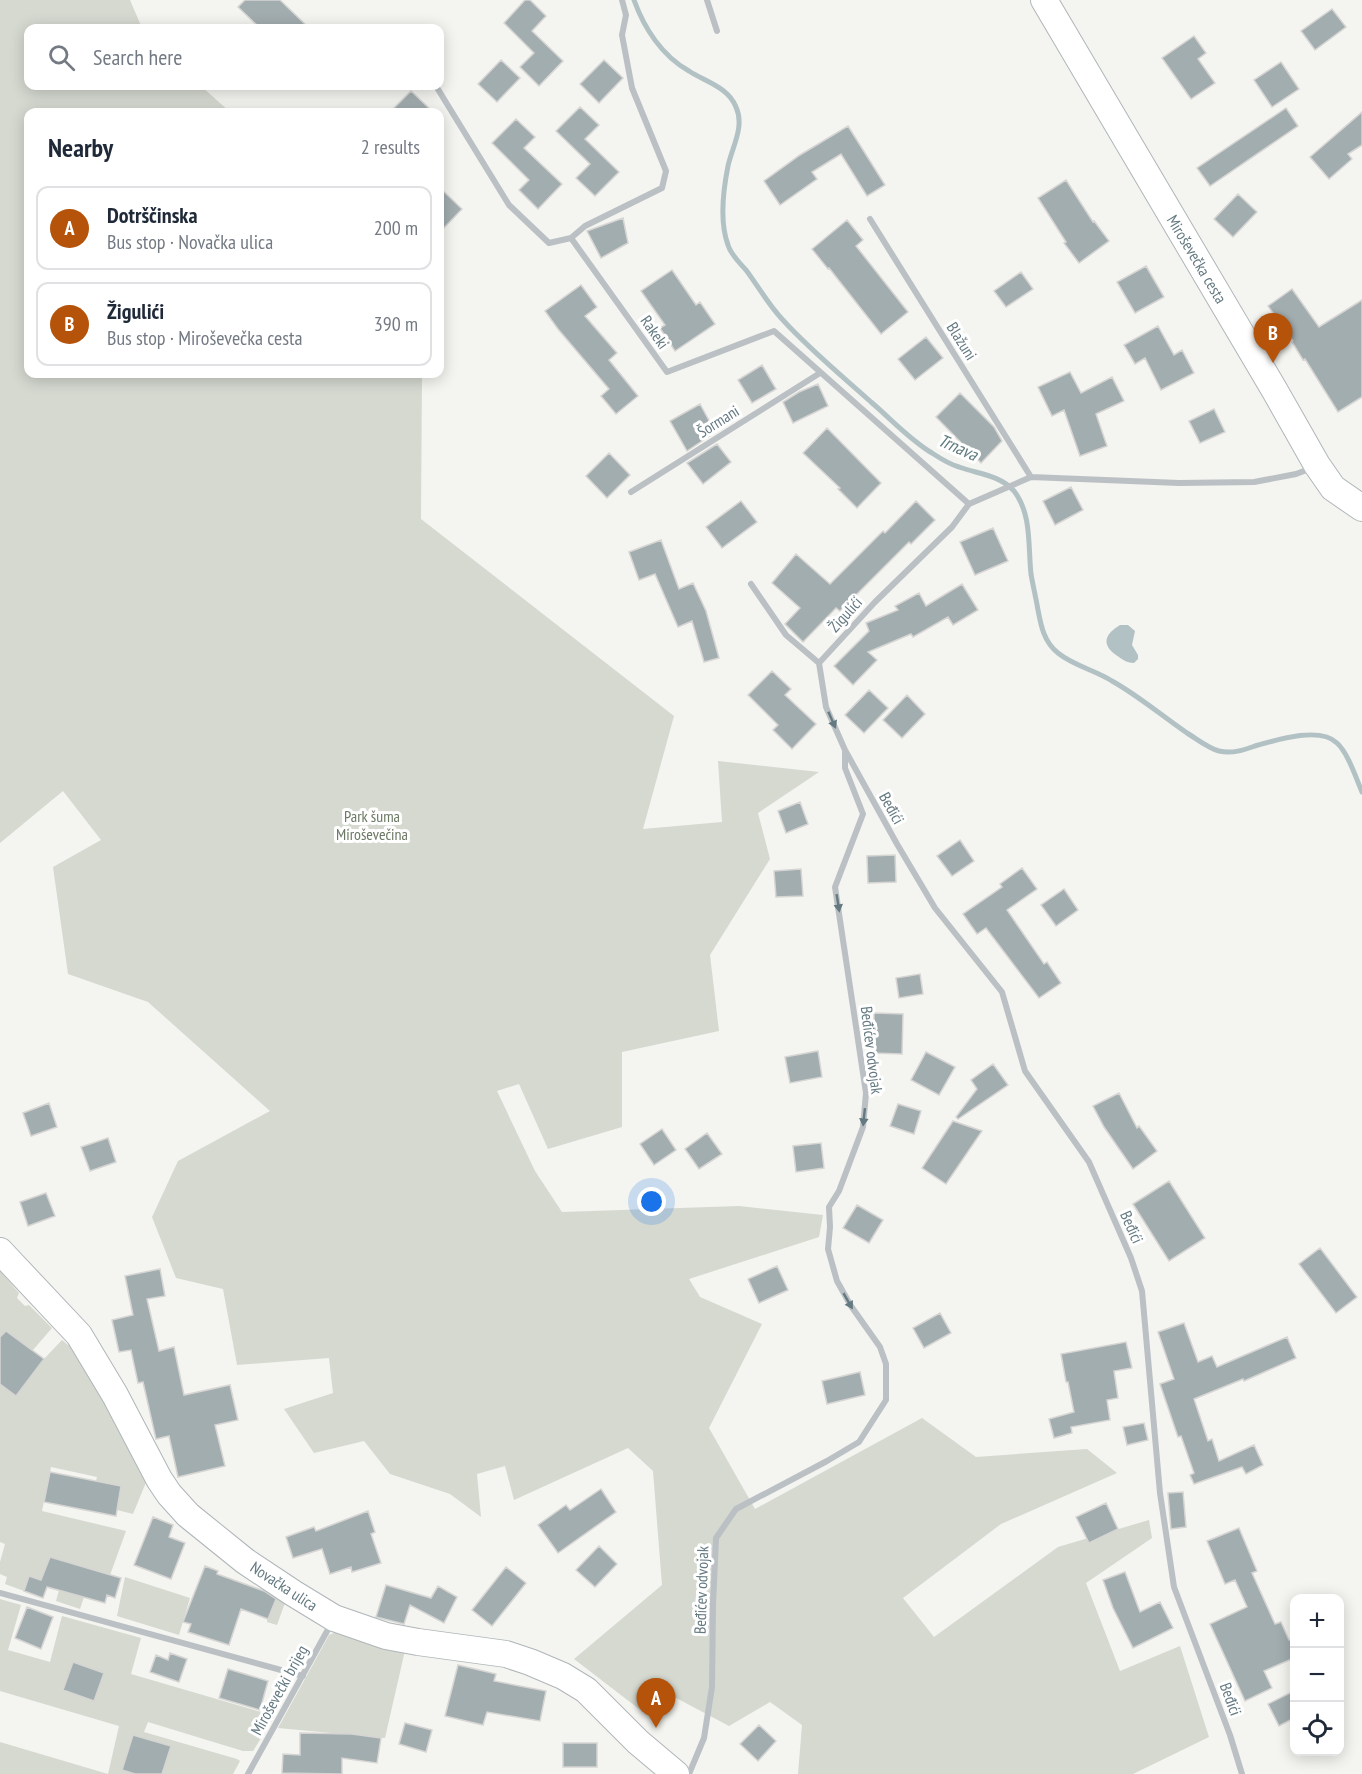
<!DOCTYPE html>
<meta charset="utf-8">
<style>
:root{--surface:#fff;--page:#f6f6f7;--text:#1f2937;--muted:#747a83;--line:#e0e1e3;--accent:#b45309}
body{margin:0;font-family:"PT Sans Narrow",sans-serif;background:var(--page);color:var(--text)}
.controls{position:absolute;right:18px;bottom:18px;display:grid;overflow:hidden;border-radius:12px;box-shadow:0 3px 15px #0003}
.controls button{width:54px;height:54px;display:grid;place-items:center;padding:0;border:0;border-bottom:2px solid var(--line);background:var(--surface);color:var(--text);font:30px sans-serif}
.you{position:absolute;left:652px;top:1202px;width:21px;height:21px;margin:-15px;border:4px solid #fff;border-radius:50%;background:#1a73e8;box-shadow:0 0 0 9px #1a73e833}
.badge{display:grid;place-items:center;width:39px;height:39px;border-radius:50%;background:var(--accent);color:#fff;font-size:20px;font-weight:700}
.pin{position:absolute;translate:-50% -50px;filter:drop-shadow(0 2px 3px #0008)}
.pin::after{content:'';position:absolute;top:32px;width:21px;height:18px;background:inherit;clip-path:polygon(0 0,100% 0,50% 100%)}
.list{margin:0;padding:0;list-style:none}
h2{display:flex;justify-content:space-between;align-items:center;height:78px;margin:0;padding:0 24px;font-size:26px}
h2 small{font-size:20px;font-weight:400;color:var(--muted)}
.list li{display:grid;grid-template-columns:39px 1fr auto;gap:18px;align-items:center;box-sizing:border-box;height:84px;margin:0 12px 12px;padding:0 12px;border:2px solid var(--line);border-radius:12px}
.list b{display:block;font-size:22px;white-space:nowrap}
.list p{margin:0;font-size:20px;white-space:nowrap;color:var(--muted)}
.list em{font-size:20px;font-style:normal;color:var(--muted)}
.icon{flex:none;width:33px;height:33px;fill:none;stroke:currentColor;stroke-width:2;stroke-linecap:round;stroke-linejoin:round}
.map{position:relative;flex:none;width:1362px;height:1774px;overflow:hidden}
.search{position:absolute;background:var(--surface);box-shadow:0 3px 15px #0003;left:24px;top:24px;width:420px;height:66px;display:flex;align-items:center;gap:15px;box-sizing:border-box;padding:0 21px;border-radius:12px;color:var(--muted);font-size:22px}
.panel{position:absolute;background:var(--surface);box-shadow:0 3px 15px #0003;left:24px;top:108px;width:420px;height:270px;border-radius:12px}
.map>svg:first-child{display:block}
</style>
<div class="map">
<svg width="1362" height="1774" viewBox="0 0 1362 1774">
<rect width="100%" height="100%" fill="#f4f4f0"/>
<!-- green -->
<path fill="#d5d9d0" d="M0,0h130l12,28h-114v58h173l29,26h-202v262h394l-1,145 253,197 -31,113 79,-7 -4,-61 101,11 -61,41 12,46 -60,96 9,76 -97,21v75l-74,22 -29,-65 -22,7 38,80 27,41 177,-6 84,9 -4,22 -130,42 11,18 62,27 -53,104 46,81 167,-91 54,39 111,-8 30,24 -116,51 -98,74 31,39 124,-90 91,-27 3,18 -66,45 34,88 60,-25 29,91 -76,37h-335l4,-49 -32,-23 -41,24 -66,-35 -20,21 -69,-53 88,-74 -9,-114 -25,-23 -114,52 -9,-34 -28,8 4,43 -31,-23 -60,-20 -26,-33 -50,12 -30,-44 49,-16 -4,-35 -92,7 -14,-76 -47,-11 -24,-61 26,-56 92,-50 -122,-109 -80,-28 -15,-107 48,-27 -38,-49 -63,52z
M0,1271l19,22 -2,5 8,8 4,-1 23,23 -19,22 -10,-6 -23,31z
M73,1339l76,136 -16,39 -16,-4 4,-24 -25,-5 1,-4 -46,-10 -9,44 84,20 -16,44 -60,-18 -9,23 -12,-4 -5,15 -19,-7 2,-7 -7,-3v-12l5,-18 -5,-2v-158l16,11 28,-36 18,-19 6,5z
M125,1577l65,21 -11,37 -62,-19z
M266,1589l20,11 -9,25 -10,-3 2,-11 -7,-11z
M59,1590l25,7 -4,12 -24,-8z
M0,1599l21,6 -13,45 42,12 12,-46 79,22 -10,36 137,40 6,3 -21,34h-10l-95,-29 -4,10 93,27 3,2 -7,13h-233v-32l108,32 11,-48 -119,-35z
M336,1632l70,14 -21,92 -107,-10 44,-80 7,-13z"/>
<!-- water -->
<path fill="#b2c2c4" d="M1120,625h8l7,6 -3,14 6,10v4l-4,4c-8,0 -12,-4 -18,-8 -15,-11 -11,-21 4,-30z"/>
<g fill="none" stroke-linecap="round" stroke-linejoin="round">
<!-- stream -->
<path stroke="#b2c2c4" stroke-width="5" d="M634,0c10,28 28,56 55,71 17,11 39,16 47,36 9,20 -4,40 -8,59 -5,25 -9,55 0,79 3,10 11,17 18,25 12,16 22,34 36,49 27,30 59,56 89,83 20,17 39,38 61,51 9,6 17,11 27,14 19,7 41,8 55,24 18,23 14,56 17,83 2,12 5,24 7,36 3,16 6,32 20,43 16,13 37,17 54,28 27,15 50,35 75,52 10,6 21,15 32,18 13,3 25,-1 36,-5 21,-6 65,-20 82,-3 11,10 19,35 25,49"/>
</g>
<!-- building -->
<path fill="#a2adb0" stroke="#d6d5d3" stroke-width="1.5" d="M245,0h35l29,28h-49l-22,-21z
M525,0h5l16,16 -14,15 31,30 -24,25 -19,-19 14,-14 -30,-30z
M1332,9l14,18 -31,23 -14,-19z
M1194,36l12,17 -8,6 17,24 -24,16 -29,-41z
M501,60l19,18 -23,24 -19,-18z
M604,60l19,18 -24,25 -19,-19z
M1281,62l18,27 -27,18 -18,-27z
M411,91l22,21h-43z
M580,107l19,18 -14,14 34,33 -24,24 -19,-18 14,-14 -34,-33z
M1286,108l12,18 -88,60 -13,-18z
M1362,112v33l-14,9 4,5 -23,20 -19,-22z
M516,119l19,18 -11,11 38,36 -24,25 -19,-19 10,-10 -37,-37z
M848,126l37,59 -18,11 -26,-42 -29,18 5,7 -37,26 -16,-24 36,-26z
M1066,180l27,42 1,-1 15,20 -30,22 -15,-20 2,-1 -28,-44z
M440,188l22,21 -22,23z
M1238,194l19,18 -24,25 -19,-18z
M623,218l5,25 -27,15 -14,-27z
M847,220l16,20 -7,6 52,66 -27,22 -52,-66 -1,1 -16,-20z
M1146,266l18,31 -29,16 -18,-31z
M672,270l24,35 4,-3 15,22 -40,27 -15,-23 5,-3 -24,-34z
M1021,272l12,17 -27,18 -12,-16z
M581,285l16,22 -12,9 32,37 -8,7 29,36 -22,18 -15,-18 8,-7 -51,-60 -13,-18z
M1292,289l27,38 43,-27v97l-24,15 -33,-53 -2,1 -11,-18 1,-1 -25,-35z
M1158,326l16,29 8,-5 12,23 -33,17 -16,-32 -10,6 -11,-19z
M926,337l17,21 -28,22 -17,-21z
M762,365l14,24 -24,14 -14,-23z
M1070,372l11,21 31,-16 12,24 -28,13 11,32 -27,10 -16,-46 -12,6 -14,-29z
M818,384l10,22 -35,17 -10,-21 16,-10z
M960,393l34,34 8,14 -21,22 -45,-46z
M700,404l12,22 -6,4 5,5 -24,16 -17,-30z
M1214,409l11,23 -25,11 -11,-22z
M827,428l54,55 -24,25 -19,-19 2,-1 -37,-35z
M717,444l14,18 -28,22 -16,-21z
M609,453l21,22 -23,23 -21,-22z
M1071,487l12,23 -28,15 -12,-24z
M741,501l16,21 -35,26 -16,-21z
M916,501l19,19 -24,24 -2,-2 -69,69 -4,-3 -33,34 -18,-18 15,-16 -28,-25 24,-29 34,30 53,-53 2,2z
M993,528l15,33 -33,14 -15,-33z
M661,540l18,49 14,-6 13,28 13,47 -15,4 -12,-41 -14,6 -23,-53 -16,6 -10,-28z
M962,584l16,26 -25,15 -5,-8 -35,20 -2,-3 -43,18 9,8 -24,25 -19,-19 35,-35 -3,-8 32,-13 -3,-4 24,-13 7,13z
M772,671l19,18 -6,6 31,29 -24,25 -19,-19 5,-5 -30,-30z
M869,690l19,18 -24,25 -19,-18z
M907,695l18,19 -23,24 -19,-18z
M800,802l8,22 -22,9 -8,-22z
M960,840l14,21 -22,15 -15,-20z
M895,855l1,27 -28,1 -1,-27z
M1022,868l15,21 -30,21 37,54 3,-2 14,21 -22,15 -53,-70 -9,6 -14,-20 39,-27 -2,-3z
M801,869l2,27 -27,1 -2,-26z
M1064,889l14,21 -22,16 -15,-21z
M920,974l3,20 -24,4 -3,-20z
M874,1013l29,1 -1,40 -28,-1z
M818,1051l4,26 -32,6 -5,-26z
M926,1052l29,15 -16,28 -28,-15z
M993,1064l15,21 -50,34 -2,-2 21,-28 -6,-9z
M1119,1093l18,35 2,-2 18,25 -24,18 -29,-42 -11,-21z
M49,1103l8,24 -26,9 -8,-23z
M898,1104l23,7 -7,23 -24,-8z
M953,1121l29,10 -36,53 -24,-16z
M662,1129l14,21 -22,15 -14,-21z
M707,1133l15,21 -23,15 -14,-20z
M108,1138l8,24 -26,9 -9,-24z
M821,1143l3,25 -28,4 -3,-26z
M1169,1181l36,57 -36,23 -36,-57z
M46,1193l9,23 -27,10 -8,-24z
M857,1205l26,15 -14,23 -26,-15z
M1320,1248l37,49 -21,16 -37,-49z
M777,1266l11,24 -29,13 -11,-24z
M160,1269l5,27 -18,3 12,52 15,-4 10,48 46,-10 8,35 -23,5 10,41 -47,11 -9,-41 -13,3 -13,-57 -5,1 -7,-33 -12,2 -7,-32 21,-5 -8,-39z
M940,1313l11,20 -27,15 -11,-20z
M1184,1323l14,39 14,-6 5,11 70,-30 9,21 -52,23 -1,-2 -49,20 14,42 4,-2 7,22 35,-16 9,20 -17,9 -4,-7 -48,17 -4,-9 4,-2 -13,-37 -3,1 -18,-53 14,-5 -16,-47z
M6,1331l38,28 -28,37 -16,-12v-47z
M1126,1342l6,26 -18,3 4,27 -11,2 3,20 -39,7 1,6 -18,5 -5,-19 25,-7 -6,-30h-2l-5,-28z
M860,1372l5,23 -38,9 -5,-23z
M1144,1423l4,17 -21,5 -4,-18z
M50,1472l71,14 -5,30 -72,-14z
M601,1489l15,23 -58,41 -20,-28 28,-20 4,5z
M1183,1492l3,35 -15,2 -3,-36z
M1106,1503l12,26 -29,14 -13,-26z
M368,1511l7,21 -4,2 10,29 -29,9 -1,-5 -21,7 -8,-25 -29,9 -7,-21 28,-10 2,4z
M153,1517l20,8 -4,12 16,6 -14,36 -37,-14z
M1239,1528l18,43 -5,2 23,51 6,-2 8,18 5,-3v21l-30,13 8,17 -27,13 -35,-77 37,-17 -12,-27 -10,4 -18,-43z
M599,1546l18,18 -22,23 -19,-17z
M50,1557l71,21 -6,20 -8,-3 -2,8 -58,-16 -4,11 -19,-7 5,-15 12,4z
M205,1566l13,5 -1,3 47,17 12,8 -8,20 -27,-10 -12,36 -41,-13 3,-8 -8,-2z
M506,1567l20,16 -34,43 -20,-16z
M1125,1572l15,40 20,-10 13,26 -40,20 -20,-40 -10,-28z
M386,1585l45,13 7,-12 19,11 -13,26 -34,-18 -6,19 -28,-7z
M27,1607l26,10 -12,32 -26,-11z
M170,1653l17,6 -8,23 -29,-10 6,-17 12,5z
M73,1662l31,11 -10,28 -31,-11z
M458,1665l38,9 -2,7 52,10 -6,30 -53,-9 -4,13 -38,-9z
M228,1669l40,12 -8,29 -41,-12z
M1294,1691v27l-15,8 -11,-22z
M405,1723l27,7 -6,22 -27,-8z
M759,1725l17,16 -18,20 -18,-17z
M300,1733l52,1 29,4 -4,25 -35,-5v16l-60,-1 1,-19 17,1z
M133,1735l38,11 -9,28h-27l-13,-4z
M563,1743h34v24h-34z"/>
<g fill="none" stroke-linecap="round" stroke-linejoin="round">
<defs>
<path id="secondary" d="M1044,0l231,391 42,74 16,23 29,20
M0,1251l79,84 36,60 44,84 10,15 19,21 57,46 48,32 41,25 52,18 32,6 88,12 24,8 33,14 23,14 52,52 38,32"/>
</defs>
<!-- secondary casing -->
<use href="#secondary" stroke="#afb6b9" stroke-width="28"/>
<!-- street -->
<path stroke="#bac0c3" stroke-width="6" d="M707,0l10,31
M436,86l73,119 40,38 22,-5 96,134 107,-41 195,173
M870,219l161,258
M571,238l14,-12 77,-38 4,-17 -34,-83 -10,-53 4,-20 -4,-15
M631,492l189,-119
M751,584l35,51 33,28
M819,663l56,-61 77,-75 17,-23 62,-27 148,6 75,-1 42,-8 16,-6
M845,750l52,94 38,64 67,84 23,79 64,91 42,96 11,33 18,202 14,94 56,148 12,39
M0,1593l303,83
M248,1774l83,-150
M689,1774l15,-36 8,-51 1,-83 3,-66 20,-29 91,-48 32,-19 27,-42v-36l-6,-17 -29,-41 -14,-25 -9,-32 2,-22 -1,-20 10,-16 24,-64 3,-34 -31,-206 28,-73 -18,-46v-18l-19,-43 -7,-44"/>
<!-- secondary -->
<use href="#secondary" stroke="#fff" stroke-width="26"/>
</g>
<!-- one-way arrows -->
<defs><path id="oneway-solid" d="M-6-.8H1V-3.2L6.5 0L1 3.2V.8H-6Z" transform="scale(1.5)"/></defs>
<g fill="#647981">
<use href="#oneway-solid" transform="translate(832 720) rotate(66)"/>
<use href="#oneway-solid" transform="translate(838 903) rotate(81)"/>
<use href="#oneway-solid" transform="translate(864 1117) rotate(96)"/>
<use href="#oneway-solid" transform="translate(848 1301) rotate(60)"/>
</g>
<g text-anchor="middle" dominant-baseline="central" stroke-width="6" stroke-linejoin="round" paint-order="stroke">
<!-- street labels -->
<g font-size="16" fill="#647981" stroke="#fff">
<text transform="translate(1197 259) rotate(59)">Miroševečka cesta</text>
<text transform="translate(655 332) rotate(55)">Rakeki</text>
<text transform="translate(962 341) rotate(58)">Blažuni</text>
<text transform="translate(718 421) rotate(-32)">Šormani</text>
<text transform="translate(845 614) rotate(-48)">Žigulići</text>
<text transform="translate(892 808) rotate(61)">Beđići</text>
<text transform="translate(872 1050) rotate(83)">Beđićev odvojak</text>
<text transform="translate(1132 1227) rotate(66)">Beđići</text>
<text transform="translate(284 1586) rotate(33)">Novačka ulica</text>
<text transform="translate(701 1590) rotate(-88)">Beđićev odvojak</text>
<text transform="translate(279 1690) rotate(-61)">Miroševečki brijeg</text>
<text transform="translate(1231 1699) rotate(70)">Beđići</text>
</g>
<!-- park labels -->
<g font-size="16" fill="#6b7863" stroke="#fff">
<text x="372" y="816">Park šuma<tspan x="372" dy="18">Miroševečina</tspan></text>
</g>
<!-- water labels -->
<g font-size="18" font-style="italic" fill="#5f7b7f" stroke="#fff">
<text transform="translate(958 447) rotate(24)">Trnava</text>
</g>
</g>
</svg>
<div class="controls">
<button>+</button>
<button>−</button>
<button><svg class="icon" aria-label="locate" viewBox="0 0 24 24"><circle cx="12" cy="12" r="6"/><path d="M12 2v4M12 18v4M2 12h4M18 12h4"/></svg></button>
</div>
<div class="you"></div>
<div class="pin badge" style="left:656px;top:1728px">A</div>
<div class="pin badge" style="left:1273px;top:363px">B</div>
<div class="search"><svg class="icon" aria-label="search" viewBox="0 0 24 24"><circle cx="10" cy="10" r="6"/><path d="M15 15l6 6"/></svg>Search here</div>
<section class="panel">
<h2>Nearby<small>2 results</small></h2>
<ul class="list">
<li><span class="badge">A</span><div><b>Dotrščinska</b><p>Bus stop · Novačka ulica</p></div><em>200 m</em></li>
<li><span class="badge">B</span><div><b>Žigulići</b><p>Bus stop · Miroševečka cesta</p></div><em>390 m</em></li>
</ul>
</section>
</div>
